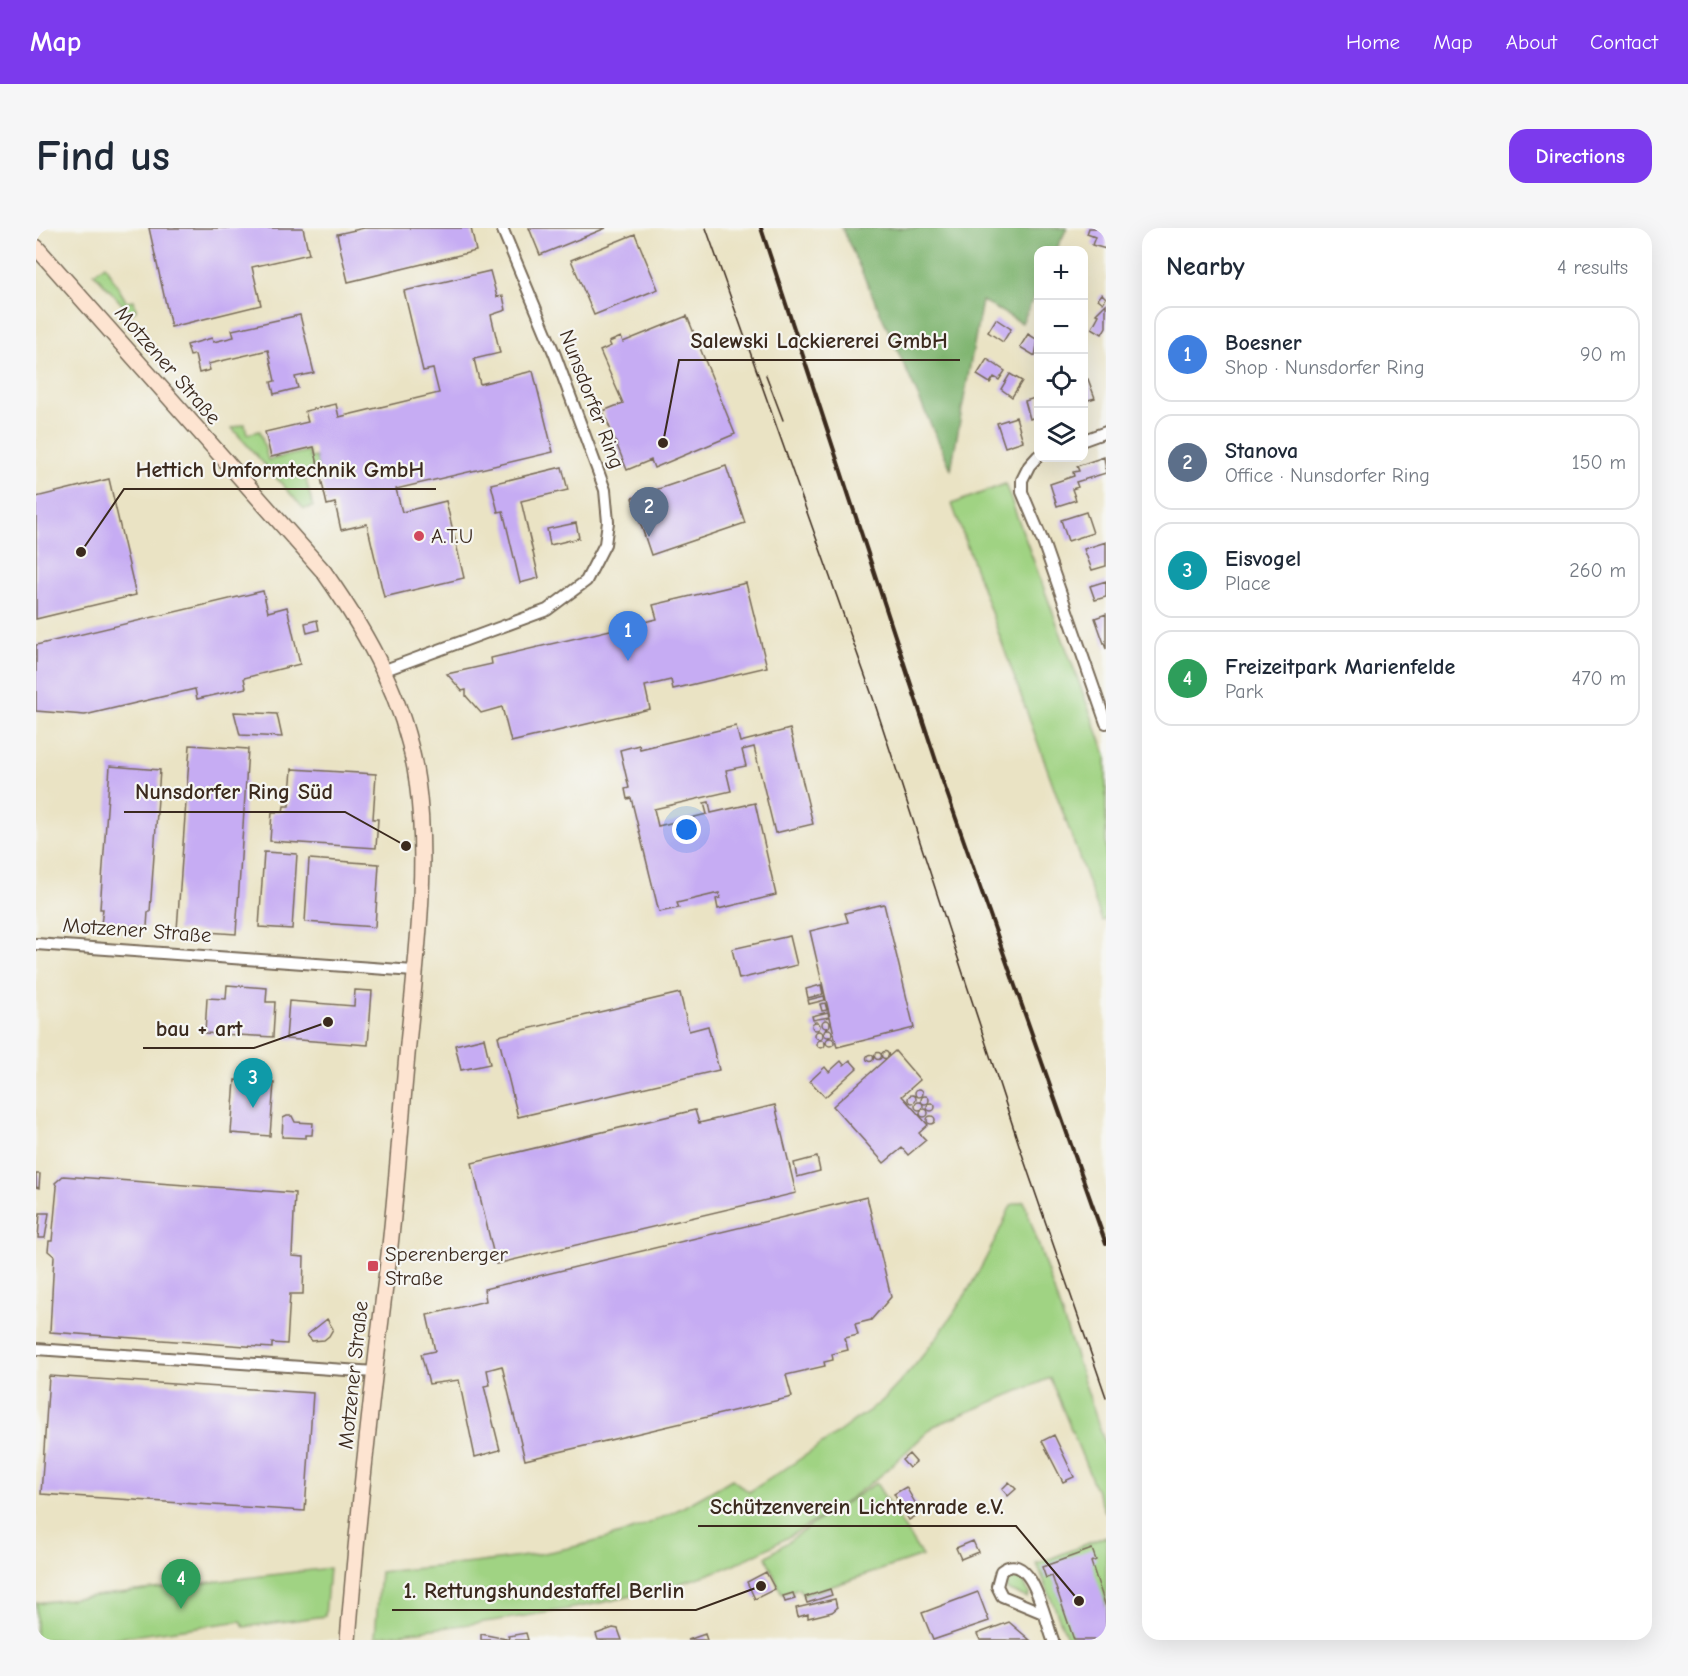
<!DOCTYPE html>
<meta charset="utf-8">
<style>
:root{--surface:#fff;--page:#f6f6f7;--text:#1f2937;--muted:#747a83;--line:#e0e1e3;--accent:#7c3aed}
body{margin:0;font-family:"Comic Neue",sans-serif;background:var(--page);color:var(--text)}
.controls{position:absolute;right:18px;top:18px;display:grid;overflow:hidden;border-radius:12px;box-shadow:0 6px 24px #0002}
.controls button{width:54px;height:54px;display:grid;place-items:center;padding:0;border:0;border-bottom:2px solid var(--line);background:var(--surface);color:var(--text);font:30px sans-serif}
.you{position:absolute;left:651px;top:602px;width:21px;height:21px;margin:-15px;border:4px solid #fff;border-radius:50%;background:#1a73e8;box-shadow:0 0 0 9px #1a73e833}
.badge{display:grid;place-items:center;width:39px;height:39px;border-radius:50%;background:var(--accent);color:#fff;font-size:20px;font-weight:700}
.pin{position:absolute;translate:-50% -50px;filter:drop-shadow(0 2px 3px #0008)}
.pin::after{content:'';position:absolute;top:32px;width:21px;height:18px;background:inherit;clip-path:polygon(0 0,100% 0,50% 100%)}
.list{margin:0;padding:0;list-style:none}
h2{display:flex;justify-content:space-between;align-items:center;height:78px;margin:0;padding:0 24px;font-size:26px}
h2 small{font-size:20px;font-weight:400;color:var(--muted)}
.list li{display:grid;grid-template-columns:39px 1fr auto;gap:18px;align-items:center;box-sizing:border-box;height:96px;margin:0 12px 12px;padding:0 12px;border:2px solid var(--line);border-radius:18px}
.list b{display:block;font-size:22px;white-space:nowrap}
.list p{margin:0;font-size:20px;white-space:nowrap;color:var(--muted)}
.list em{font-size:20px;font-style:normal;color:var(--muted)}
.icon{flex:none;width:33px;height:33px;fill:none;stroke:currentColor;stroke-width:2;stroke-linecap:round;stroke-linejoin:round}
.map{position:relative;flex:none;width:1070px;height:1412px;overflow:hidden;border-radius:18px}
header{display:flex;align-items:center;gap:36px;box-sizing:border-box;height:84px;padding:0 30px;background:var(--accent);color:#fff}
header strong{font-size:28px}
nav{display:flex;gap:33px;margin-inline-start:auto;font-size:21px}
.intro{display:flex;align-items:center;justify-content:space-between;box-sizing:border-box;height:144px;padding:0 36px}
h1{margin:0;font-size:42px}
.button{padding:15px 27px;border-radius:18px;background:var(--accent);color:#fff;font-size:21px;font-weight:700}
main{display:flex;gap:36px;padding:0 36px}
aside{flex:1;background:var(--surface);border-radius:18px;box-shadow:0 6px 24px #0002}
.map>svg:first-child{display:block}
</style>
<header>
<strong>Map</strong>
<nav><a>Home</a><a>Map</a><a>About</a><a>Contact</a></nav>
</header>
<div class="intro"><h1>Find us</h1><a class="button">Directions</a></div>
<main>
<div class="map">
<svg width="1070" height="1412" viewBox="0 0 1070 1412">
<rect width="100%" height="100%" fill="#f6f6f2"/>
<filter id="ink" filterUnits="userSpaceOnUse"><feTurbulence type="fractalNoise" baseFrequency=".0167" numOctaves="2"/><feDisplacementMap in="SourceGraphic" scale="12" xChannelSelector="R" yChannelSelector="G"/><feConvolveMatrix kernelMatrix="1 2 1 2 8 2 1 2 1" color-interpolation-filters="sRGB"/></filter>
<filter id="wash" filterUnits="userSpaceOnUse"><feTurbulence type="fractalNoise" baseFrequency=".008" numOctaves="4" result="noise"/><feDisplacementMap in="SourceGraphic" scale="24" xChannelSelector="R" yChannelSelector="G"/><feGaussianBlur stdDeviation="1.35" result="paint"/><feColorMatrix in="noise" values="0 0 0 0 0 0 0 0 0 0 0 0 0 0 0 0 0 1.4 0 .05"/><feComposite in="paint" operator="in"/></filter>
<g filter="url(#wash)">
<rect width="100%" height="100%" fill="#eae3c4"/>
<!-- green -->
<path fill="#a0d383" stroke="#6e7e50" stroke-width="1.5" d="M69,37l21,36 8,-1 2,10 -5,4 -37,-41z
M209,196l2,10 13,-3 8,29 41,-9 1,7 6,-1 3,11 -15,4 9,35 -9,2 -72,-81z
M969,256l101,271v164l-4,2 -150,-417z
M988,973l82,246v67l-56,-136 -116,48 -54,50 -47,35 43,-28 46,73 -119,40 -4,-8 -17,6 -16,-37 66,-46c-40,24 -80,49 -126,64 -107,36 -220,46 -331,62l5,-65c83,-8 170,-13 249,-41 37,-13 70,-32 103,-52l17,13c35,-22 69,-44 102,-69 11,-8 24,-15 33,-24 55,-55 97,-123 127,-194z
M1070,1308v104h-38l-31,-76z
M293,1340l-4,48 -81,11 -3,-6 -139,19h-66v-37z
M976,1346l11,5 6,15 -1,4 -21,-8 -2,-10z"/>
<!-- forest -->
<path fill="#80b571" stroke="#5e7048" stroke-width="1.5" d="M806,0h225l-11,22h-18v38l-16,35 -40,-22 -31,168z"/>
<g id="blocks">
<!-- building -->
<path fill="#c6acf3" d="M113,0h154l6,26 -57,13 9,38 -90,22z
M328,0h107l5,23 -128,31 -11,-48z
M493,0h77l-66,27z
M1053,0h17v21l-14,-4 3,-8 -8,-3z
M599,6l23,55 -64,26 -23,-55z
M454,43l7,26 6,-1 3,14 -15,5 9,38 -26,6 6,25 53,-13 20,81 -157,37 6,23 44,-11 18,77 -80,19 -17,-73 -26,6 -6,-27 -8,2 -13,-58 -43,10 -6,-25 43,-10 -3,-11 31,-7 3,13 100,-24 -6,-24 -10,2 -19,-80z
M1066,66l4,4 -3,5 -5,-4z
M1070,76v23l-4,7 -10,-6 7,-13 -3,-1z
M264,87l14,58 -19,4 3,11 -24,6 -3,-12 4,-1 -7,-31 -60,14 2,6 -11,3 -4,-18 -5,1 -3,-11 25,-7 1,4 21,-5 -2,-7z
M651,88l48,118 -81,34 -3,-8 -24,10 -24,-59 20,-8 -23,-52 11,-5 -2,-4 12,-5 2,5z
M960,91l15,10 -8,13 -15,-10z
M992,106l10,6 -3,16 -15,-9z
M951,131l18,12 -6,9 -5,-3 -4,6 -13,-8z
M974,146l12,7 -10,16 -11,-8z
M1052,151l7,19 -10,3 -1,-20z
M1002,169v19l-8,3 -5,-18z
M980,189l7,24 -18,6 -8,-24z
M1068,229l2,16 -30,9 2,5 -6,2 4,11 -19,6 -7,-22 24,-8 -1,-4 6,-1 -2,-5z
M690,238l19,57 -94,32 -19,-57z
M526,239l6,23 -47,11 18,77 -19,5 -17,-72 -5,1 -7,-28z
M73,251l27,116 -100,24v-122z
M1050,284l7,21 -25,8 -7,-21z
M540,295l3,15 -29,7 -3,-16z
M1070,314v24l-14,4 -8,-21z
M1070,353v16l-11,3 -5,-14z
M710,355l21,84 -94,22 -2,-9 -26,6 5,23 -139,33 -9,-35 -21,6 -15,-17v-6l-4,1 -15,-17 45,-10 -1,-6 166,-39 -4,-14z
M227,363l5,21 19,-5 13,57 -56,14 2,10 -49,11 -2,-10 -110,26 -49,-4v-66z
M1070,386v35l-11,-31z
M281,392l2,10 -12,3 -2,-10z
M198,484l43,2 5,23 -42,-2z
M700,498l4,16 50,-13 23,95 -38,9 -21,-86 -12,3 4,16 -20,4 5,21 -77,18 4,17 49,-12 -3,-11 5,-1 2,11 44,-10 21,92 -58,14 -2,-10 4,-1 -1,-5 -42,10 2,5 -20,4 -28,-114 -4,1 -2,-10 4,-1 -9,-38 19,-5 1,4z
M154,517l58,4 -12,185 -59,-4z
M74,538l50,4 -10,142h-2l-1,15 -46,-3 2,-15h-3z
M256,541l84,5 -3,45h5l-2,29 -106,-7 2,-29h11l1,-6h5z
M228,624l33,2 -5,75 -33,-2z
M273,631l70,5 -4,63 -70,-5z
M848,676l30,124 -77,19 -27,-116 38,-9 -3,-9z
M754,708l7,29 -58,14 -7,-30z
M191,757l40,3 -1,14h9l-2,35 -68,-4 2,-35 19,1z
M785,757l2,9 -15,4 -2,-9z
M319,762l17,1 -4,54 -82,-6 3,-38 65,5z
M644,765l9,38 19,-5 11,44 -201,47 -20,-81z
M788,768l1,4 -16,4 -1,-4z
M789,775l2,7 -5,1 -2,-7z
M792,784l1,5 -16,3 -1,-4z
M786 796a4 4 0 1 1 8 0a4 4 0 1 1-8 0Z
M776 798a4 4 0 1 1 8 0a4 4 0 1 1-8 0Z
M788 805a4 4 0 1 1 8 0a4 4 0 1 1-8 0Z
M779 807a4 4 0 1 1 8 0a4 4 0 1 1-8 0Z
M790 814a4 4 0 1 1 8 0a4 4 0 1 1-8 0Z
M448,810l6,26 -29,6 -6,-25z
M781 816a4 4 0 1 1 8 0a4 4 0 1 1-8 0Z
M859,823l25,29 -18,16 26,29 -9,8 7,7 -18,15 -6,-7 -18,15 -51,-57z
M845.5 827a3.5 3.5 0 1 1 7 0a3.5 3.5 0 1 1-7 0Z
M838.5 828a3.5 3.5 0 1 1 7 0a3.5 3.5 0 1 1-7 0Z
M830.5 830a3.5 3.5 0 1 1 7 0a3.5 3.5 0 1 1-7 0Z
M814,832l7,8 -32,29 -15,-16 15,-14 4,5 12,-11 3,4z
M199,852l39,3 -4,53 -39,-3z
M879 865a4 4 0 1 1 8 0a4 4 0 1 1-8 0Z
M872 871a4 4 0 1 1 8 0a4 4 0 1 1-8 0Z
M885 872a4 4 0 1 1 8 0a4 4 0 1 1-8 0Z
M879 878a4 4 0 1 1 8 0a4 4 0 1 1-8 0Z
M891 879a4 4 0 1 1 8 0a4 4 0 1 1-8 0Z
M739,877l21,88 -300,71 -24,-101 223,-53 4,13z
M884 885a4 4 0 1 1 8 0a4 4 0 1 1-8 0Z
M251,888h5l3,6 18,1 -1,12h-6v3l-24,-1 1,-19z
M891 892a4 4 0 1 1 8 0a4 4 0 1 1-8 0Z
M781,929l3,14 -23,6 -3,-14z
M0,946h4l-1,14 -3,-1z
M27,948l232,17 -3,63 12,1 -1,37h-13l-3,50 -15,-1v5l-222,-16 4,-76 -6,-5 1,-10h3l5,-54 -2,-4z
M831,969l24,100 -20,23 -16,4 3,11 -13,3 3,12 -16,4 1,6 -9,2 1,4 -39,9 6,22 -267,63 -23,-94 -15,4 3,15 -6,1 16,64 -25,7 -16,-77 -30,4 -8,-30 14,-3 -8,-36 59,-14 -2,-12z
M4,985h9l-4,25h-7z
M291,1091l6,10 -4,7 -5,4 -12,1 -5,-6z
M13,1148l264,17 -8,118 -264,-17z
M1018,1207l20,42 -11,5 -21,-41z
M873,1226l7,8 -7,6 -7,-8z
M973,1254l7,7 -8,7 -6,-7z
M870,1259l15,26 -12,7 -15,-26z
M937,1313l5,11 -17,7 -5,-11z
M1056,1321l4,11 -5,2 15,45v33h-32l-22,-64 -6,2 -4,-11z
M730,1344l9,17 -20,10 -8,-17z
M794,1361l2,6 -25,8 -2,-6z
M942,1364l11,29 -56,19 -11,-27z
M757,1365l2,6 -10,3 -2,-6z
M799,1371l2,9 -5,4 -24,6v-4l-10,3 -2,-9z
M973,1394l21,18h-50l-3,-6z
M577,1400l5,1 4,11h-24l-2,-6z
M490,1405l2,7h-18l-2,-4z
M445,1406l26,5v1h-26z
M669,1406l2,6h-19z"/>
</g>
</g>
<g filter="url(#ink)">
<use href="#blocks" fill-opacity="0" stroke="#786b58" stroke-width="1.5"/>
<g fill="none" stroke-linecap="round" stroke-linejoin="round">
<defs>
<path id="street" d="M1048,212l22,-8
M1002,228l-9,10 -7,14v12l21,50 63,181
M349,442l162,-60 39,-29 19,-37 3,-22 -3,-32 -50,-135 -53,-127
M0,716l378,27
M0,1121l339,23
M1007,1385l-41,-17 -5,-10 4,-15c30,-24 44,49 52,69"/>
<path id="secondary" d="M0,19l288,325c45,64 82,130 93,209 13,93 -3,192 -11,285 -6,65 -10,132 -18,197 -16,125 -30,251 -40,377"/>
</defs>
<!-- street casing -->
<use href="#street" stroke="#786b58" stroke-width="14"/>
<!-- secondary casing -->
<use href="#secondary" stroke="#786b58" stroke-width="18"/>
<!-- street -->
<use href="#street" stroke="#fff" stroke-width="10"/>
<!-- secondary -->
<use href="#secondary" stroke="#fde4d1" stroke-width="15"/>
<!-- tram -->
<path stroke="#3b2a1e" stroke-width="1.5" d="M670,0l167,470 152,465 81,234
M730,147l17,45"/>
<!-- rail -->
<path stroke="#3b2a1e" stroke-width="4" d="M725,0l180,548 165,468"/>
</g>
</g>
<!-- markers -->
<g fill="#d1495b" stroke="#f6f6f2" stroke-width="2">
<circle cx="383" cy="308" r="6"/>
<rect x="331" y="1032" width="12" height="12" rx="3"/>
</g>
<g text-anchor="middle" dominant-baseline="central" stroke-width="4.5" stroke-linejoin="round" paint-order="stroke">
<!-- street labels -->
<g font-size="21" fill="#3b2a1e" stroke="#f6f6f2">
<text transform="translate(132 137) rotate(49)">Motzener Straße</text>
<text transform="translate(556 171) rotate(69)">Nunsdorfer Ring</text>
<text transform="translate(101 702) rotate(4)">Motzener Straße</text>
<text transform="translate(317 1147) rotate(-84)">Motzener Straße</text>
</g>
<!-- poi labels -->
<g font-size="21" fill="#3b2a1e" stroke="#f6f6f2" text-anchor="start">
<text x="395" y="308">A.T.U</text>
<text x="349" y="1026">Sperenberger<tspan x="349" dy="24">Straße</tspan></text>
</g>
</g>
<!-- callouts -->
<path fill="none" stroke="#3b2a1e" stroke-width="2" d="M627 215L643 132H924M45 324L88 261H400M370 618L309 584H88M292 794L218 820H107M1043 1373L980 1298H662M725 1358L660 1382H356"/>
<g fill="#3b2a1e" stroke="#f6f6f2" stroke-width="2">
<circle cx="627" cy="215" r="6"/>
<circle cx="45" cy="324" r="6"/>
<circle cx="370" cy="618" r="6"/>
<circle cx="292" cy="794" r="6"/>
<circle cx="1043" cy="1373" r="6"/>
<circle cx="725" cy="1358" r="6"/>
</g>
<g font-size="22" text-anchor="middle" font-weight="bold" fill="#3b2a1e" stroke="#f6f6f2" stroke-width="4.5" stroke-linejoin="round" paint-order="stroke">
<text x="783" y="120">Salewski Lackiererei GmbH</text>
<text x="244" y="249">Hettich Umformtechnik GmbH</text>
<text x="198" y="571">Nunsdorfer Ring Süd</text>
<text x="163" y="808">bau + art</text>
<text x="821" y="1286">Schützenverein Lichtenrade e.V.</text>
<text x="508" y="1370">1. Rettungshundestaffel Berlin</text>
</g>
</svg>
<div class="controls">
<button>+</button>
<button>−</button>
<button><svg class="icon" aria-label="locate" viewBox="0 0 24 24"><circle cx="12" cy="12" r="6"/><path d="M12 2v4M12 18v4M2 12h4M18 12h4"/></svg></button>
<button><svg class="icon" aria-label="layers" viewBox="0 0 24 24"><path d="M12 4l9 5-9 5-9-5zM3 14l9 5 9-5"/></svg></button>
</div>
<div class="you"></div>
<div class="pin badge" style="left:592px;top:433px;background:#3f7fe0">1</div>
<div class="pin badge" style="left:613px;top:309px;background:#5c6f8a">2</div>
<div class="pin badge" style="left:217px;top:880px;background:#0f9aa8">3</div>
<div class="pin badge" style="left:145px;top:1381px;background:#2e9e5b">4</div>
</div>
<aside>
<h2>Nearby<small>4 results</small></h2>
<ul class="list">
<li><span class="badge" style="background:#3f7fe0">1</span><div><b>Boesner</b><p>Shop · Nunsdorfer Ring</p></div><em>90 m</em></li>
<li><span class="badge" style="background:#5c6f8a">2</span><div><b>Stanova</b><p>Office · Nunsdorfer Ring</p></div><em>150 m</em></li>
<li><span class="badge" style="background:#0f9aa8">3</span><div><b>Eisvogel</b><p>Place</p></div><em>260 m</em></li>
<li><span class="badge" style="background:#2e9e5b">4</span><div><b>Freizeitpark Marienfelde</b><p>Park</p></div><em>470 m</em></li>
</ul>
</aside>
</main>
